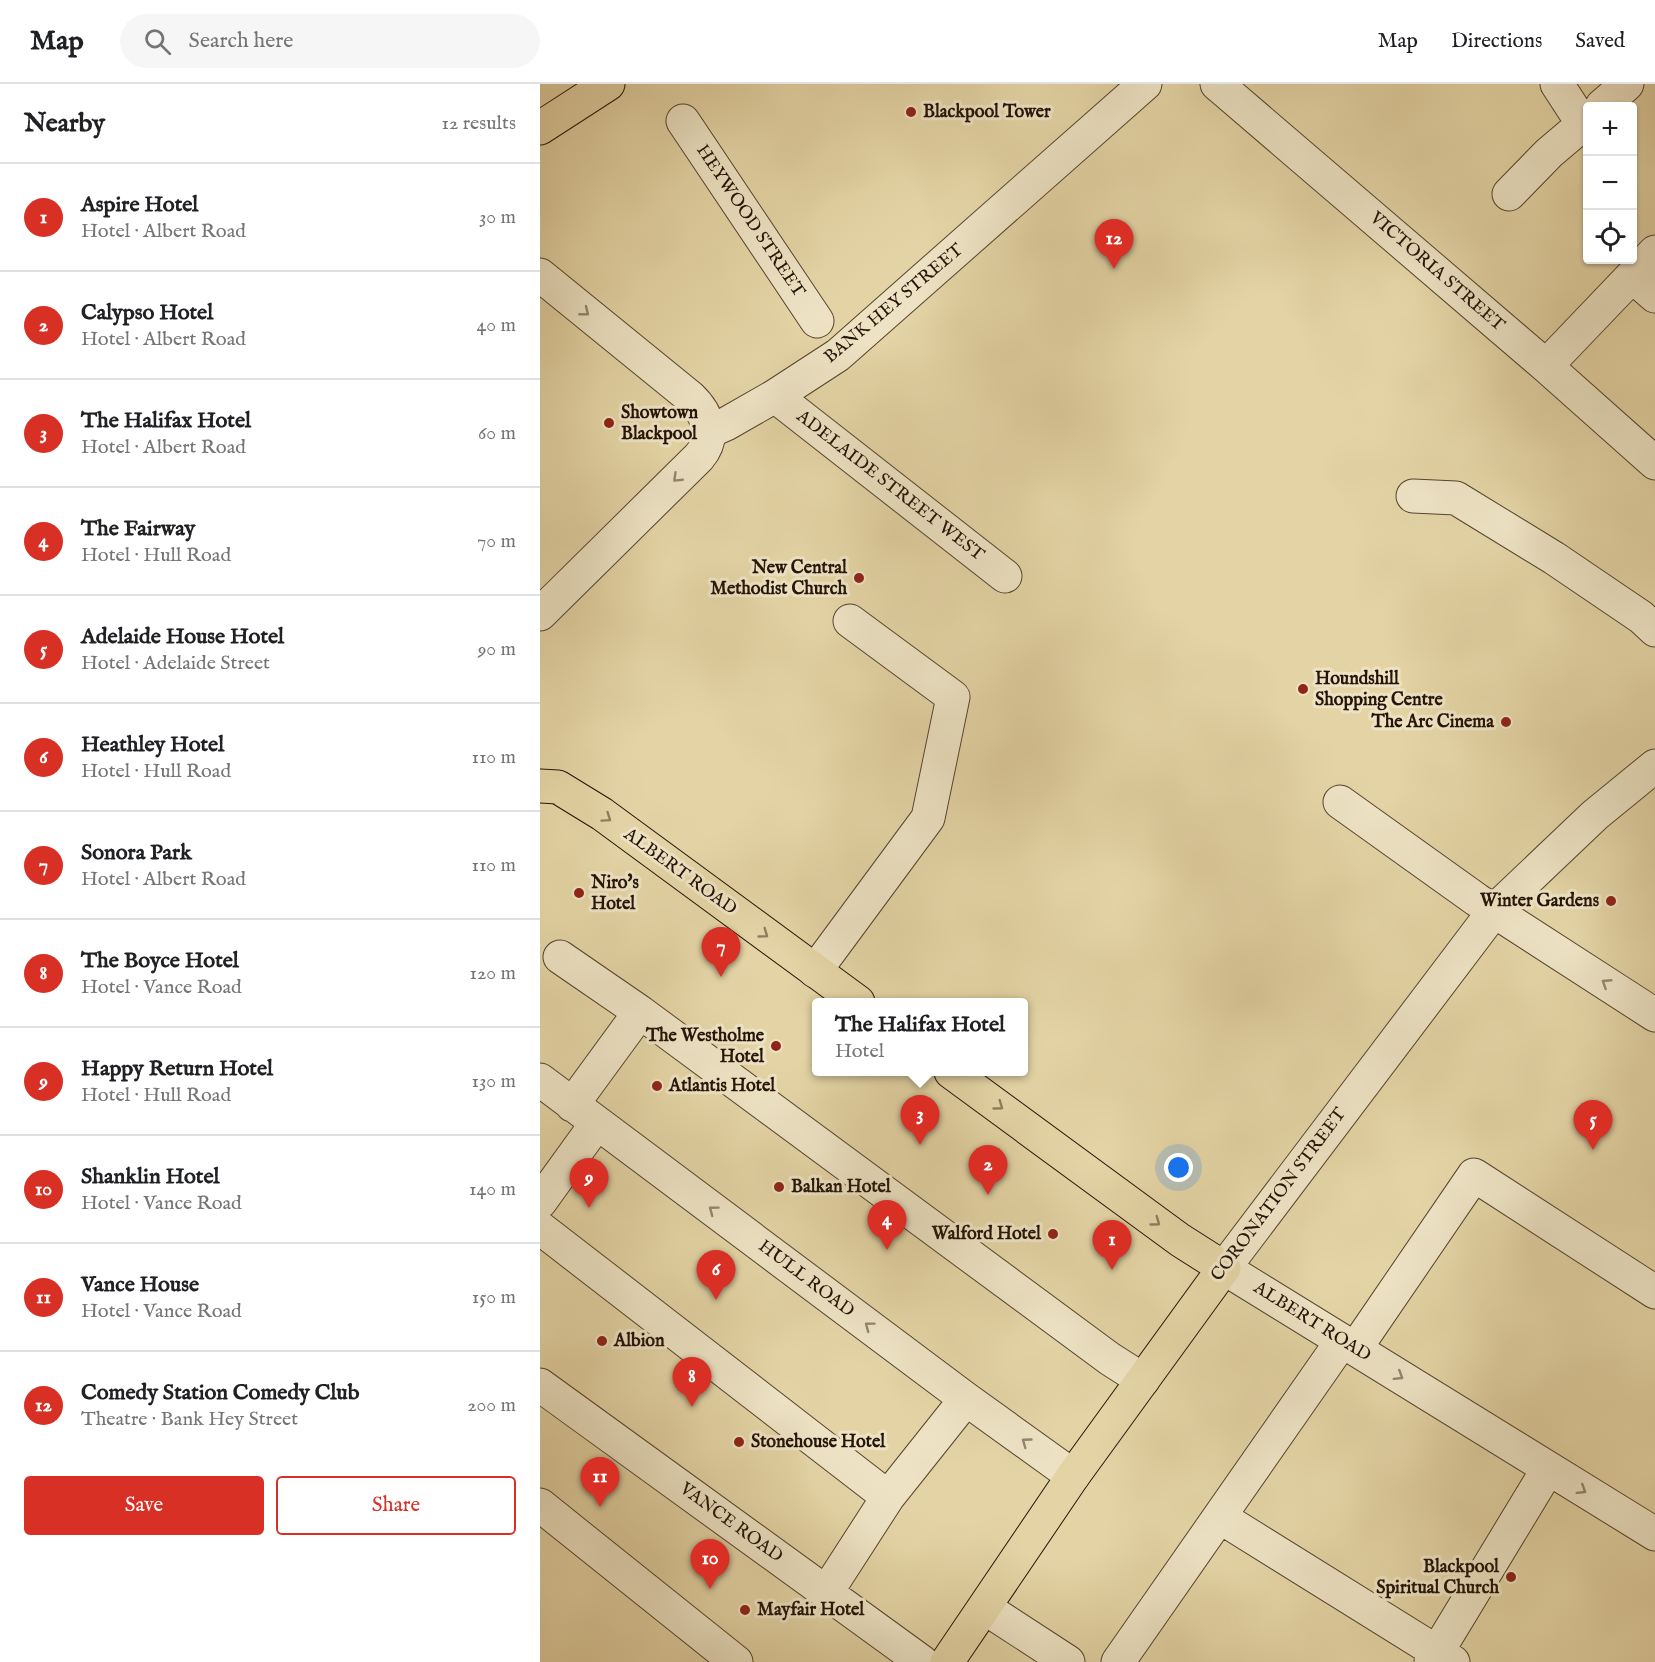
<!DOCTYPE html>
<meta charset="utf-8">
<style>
:root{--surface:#fff;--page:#f6f6f6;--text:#202124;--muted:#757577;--line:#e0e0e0;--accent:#d93025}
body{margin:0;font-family:"IM FELL English",serif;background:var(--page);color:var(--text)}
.controls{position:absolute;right:18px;top:18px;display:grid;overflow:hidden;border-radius:6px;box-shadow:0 2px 4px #0004}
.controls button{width:54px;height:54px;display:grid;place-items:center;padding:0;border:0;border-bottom:2px solid var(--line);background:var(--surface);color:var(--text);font:30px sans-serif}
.you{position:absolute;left:639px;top:1084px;width:21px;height:21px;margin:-15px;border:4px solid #fff;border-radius:50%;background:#1a73e8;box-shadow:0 0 0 9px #1a73e833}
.badge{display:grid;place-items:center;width:39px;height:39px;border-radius:50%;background:var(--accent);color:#fff;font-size:20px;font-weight:700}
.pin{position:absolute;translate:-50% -50px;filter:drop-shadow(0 2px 3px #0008)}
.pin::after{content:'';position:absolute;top:32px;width:21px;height:18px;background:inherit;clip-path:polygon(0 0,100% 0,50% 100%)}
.popup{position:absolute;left:272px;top:914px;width:216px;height:78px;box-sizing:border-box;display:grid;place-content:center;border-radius:6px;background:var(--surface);filter:drop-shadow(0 2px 4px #0005);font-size:20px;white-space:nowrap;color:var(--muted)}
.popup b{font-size:22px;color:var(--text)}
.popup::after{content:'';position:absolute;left:50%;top:100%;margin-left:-12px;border:12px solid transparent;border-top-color:var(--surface)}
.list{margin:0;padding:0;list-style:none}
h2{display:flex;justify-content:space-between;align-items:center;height:78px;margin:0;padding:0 24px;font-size:26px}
h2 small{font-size:20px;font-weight:400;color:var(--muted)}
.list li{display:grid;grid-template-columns:39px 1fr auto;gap:18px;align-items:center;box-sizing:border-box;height:108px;padding:0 24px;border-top:2px solid var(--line)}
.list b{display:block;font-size:22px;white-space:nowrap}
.list p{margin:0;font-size:20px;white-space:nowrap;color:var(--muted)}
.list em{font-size:20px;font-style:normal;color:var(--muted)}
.actions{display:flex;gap:12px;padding:18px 24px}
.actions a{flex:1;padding:14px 0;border:2px solid var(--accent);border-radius:6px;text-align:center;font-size:21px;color:var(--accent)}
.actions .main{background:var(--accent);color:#fff}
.icon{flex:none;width:33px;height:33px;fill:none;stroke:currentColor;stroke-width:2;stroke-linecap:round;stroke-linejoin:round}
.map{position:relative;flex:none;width:1115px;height:1578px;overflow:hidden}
header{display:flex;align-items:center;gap:36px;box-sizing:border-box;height:84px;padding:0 30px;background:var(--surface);border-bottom:2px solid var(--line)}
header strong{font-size:28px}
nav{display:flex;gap:33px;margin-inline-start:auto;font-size:21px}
.search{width:420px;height:54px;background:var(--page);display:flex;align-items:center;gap:15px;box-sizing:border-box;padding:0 21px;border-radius:33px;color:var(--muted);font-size:22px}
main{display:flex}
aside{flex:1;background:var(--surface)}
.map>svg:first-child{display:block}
</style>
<header>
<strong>Map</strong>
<div class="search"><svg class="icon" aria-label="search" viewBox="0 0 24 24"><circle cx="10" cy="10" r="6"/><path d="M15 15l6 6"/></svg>Search here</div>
<nav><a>Map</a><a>Directions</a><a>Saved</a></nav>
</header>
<main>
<aside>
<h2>Nearby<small>12 results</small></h2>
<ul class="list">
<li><span class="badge">1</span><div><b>Aspire Hotel</b><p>Hotel · Albert Road</p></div><em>30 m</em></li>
<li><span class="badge">2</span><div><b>Calypso Hotel</b><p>Hotel · Albert Road</p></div><em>40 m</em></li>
<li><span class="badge">3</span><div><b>The Halifax Hotel</b><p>Hotel · Albert Road</p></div><em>60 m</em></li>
<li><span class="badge">4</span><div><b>The Fairway</b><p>Hotel · Hull Road</p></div><em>70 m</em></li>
<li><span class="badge">5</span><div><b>Adelaide House Hotel</b><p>Hotel · Adelaide Street</p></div><em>90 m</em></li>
<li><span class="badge">6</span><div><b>Heathley Hotel</b><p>Hotel · Hull Road</p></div><em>110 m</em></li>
<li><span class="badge">7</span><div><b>Sonora Park</b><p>Hotel · Albert Road</p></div><em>110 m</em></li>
<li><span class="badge">8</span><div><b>The Boyce Hotel</b><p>Hotel · Vance Road</p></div><em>120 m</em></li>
<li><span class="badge">9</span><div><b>Happy Return Hotel</b><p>Hotel · Hull Road</p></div><em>130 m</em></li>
<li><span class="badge">10</span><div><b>Shanklin Hotel</b><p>Hotel · Vance Road</p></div><em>140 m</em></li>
<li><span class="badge">11</span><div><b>Vance House</b><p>Hotel · Vance Road</p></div><em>150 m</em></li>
<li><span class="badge">12</span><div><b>Comedy Station Comedy Club</b><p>Theatre · Bank Hey Street</p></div><em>200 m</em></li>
</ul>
<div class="actions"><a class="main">Save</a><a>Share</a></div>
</aside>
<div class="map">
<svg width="1115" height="1578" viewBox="0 0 1115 1578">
<rect width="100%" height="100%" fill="#e4d4a5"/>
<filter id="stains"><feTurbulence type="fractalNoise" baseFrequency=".00333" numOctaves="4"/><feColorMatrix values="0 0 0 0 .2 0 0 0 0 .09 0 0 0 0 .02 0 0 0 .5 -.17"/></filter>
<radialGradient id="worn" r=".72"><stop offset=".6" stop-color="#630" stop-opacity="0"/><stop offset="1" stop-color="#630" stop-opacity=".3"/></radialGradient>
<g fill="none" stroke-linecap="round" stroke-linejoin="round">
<defs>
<path id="minor" d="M677,0l329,282 109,97
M1017,0l26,40
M1062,22l25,-22
M143,37l134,200
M969,110l40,-41 39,-33
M0,191l150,122c18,17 26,40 9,60l-159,157
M1092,192l23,20
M1006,282l109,-114
M235,312l230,180
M168,348l18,-8 49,-28 63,-41 307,-271
M873,412l43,2 98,60 87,59 14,13
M1115,682l-60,49 -101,96 -270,357 431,266
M800,718l137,98 178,115
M20,873l80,55 470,347 33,21
M275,887l113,-153 25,-121 -103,-76
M0,996l426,319 107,77
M32,1021l68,-93
M0,1118l57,-79
M0,1144l348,269
M815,1265l119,-174 181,117
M0,1301l382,277
M0,1421l196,157
M680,1433l233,145
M286,1509l62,-96 78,-98
M445,1524l83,54
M578,1578l224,-321
M891,1578l117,-193"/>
<path id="major" d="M0,44l68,-44
M0,702l18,1 44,27 256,188
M407,1578l126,-186 151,-208 -44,-28 -229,-168"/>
</defs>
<!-- minor casing -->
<use href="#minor" stroke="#55442f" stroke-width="35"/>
<!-- major casing -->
<use href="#major" stroke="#251408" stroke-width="35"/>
<!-- minor -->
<use href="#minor" stroke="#ede3c4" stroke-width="33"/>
<!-- major -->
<use href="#major" stroke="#e4d4a5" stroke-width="33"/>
</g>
<!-- one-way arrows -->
<defs><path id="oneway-chevron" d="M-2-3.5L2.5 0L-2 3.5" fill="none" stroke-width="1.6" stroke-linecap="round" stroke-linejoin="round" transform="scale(1.5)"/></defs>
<g stroke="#93866f">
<use href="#oneway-chevron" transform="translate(45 228) rotate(39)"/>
<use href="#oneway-chevron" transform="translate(137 394) rotate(136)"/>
<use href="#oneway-chevron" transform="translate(1066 899) rotate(-147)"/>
<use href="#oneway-chevron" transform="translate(173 1126) rotate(-143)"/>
<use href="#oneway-chevron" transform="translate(329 1242) rotate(-143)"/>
<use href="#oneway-chevron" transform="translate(859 1292) rotate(32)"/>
<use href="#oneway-chevron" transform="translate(486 1358) rotate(-144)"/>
<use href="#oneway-chevron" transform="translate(1042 1406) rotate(32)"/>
</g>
<g stroke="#8e7e5e">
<use href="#oneway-chevron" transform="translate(67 734) rotate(35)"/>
<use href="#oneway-chevron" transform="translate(224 850) rotate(36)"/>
<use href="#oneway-chevron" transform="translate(459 1022) rotate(36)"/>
<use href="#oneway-chevron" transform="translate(616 1138) rotate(36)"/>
</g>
<!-- markers -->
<g fill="#8f2418" stroke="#ede3c4" stroke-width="2">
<circle cx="371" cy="28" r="6"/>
<circle cx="69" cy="339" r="6"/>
<circle cx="319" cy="494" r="6"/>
<circle cx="763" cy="605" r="6"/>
<circle cx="966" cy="638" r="6"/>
<circle cx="39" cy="809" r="6"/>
<circle cx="1071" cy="817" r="6"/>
<circle cx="236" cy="962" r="6"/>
<circle cx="117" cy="1002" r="6"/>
<circle cx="239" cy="1103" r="6"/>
<circle cx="513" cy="1150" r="6"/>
<circle cx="62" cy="1257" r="6"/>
<circle cx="199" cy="1358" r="6"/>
<circle cx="971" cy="1493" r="6"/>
<circle cx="205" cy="1526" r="6"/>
</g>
<g text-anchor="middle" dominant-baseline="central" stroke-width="6" stroke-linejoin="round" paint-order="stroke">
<!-- poi labels -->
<g font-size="18" font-weight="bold" fill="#251408" stroke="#ede3c4" text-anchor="start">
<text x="383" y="28">Blackpool Tower</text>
<text x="81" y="329">Showtown<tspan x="81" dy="21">Blackpool</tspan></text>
<text x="307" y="484" text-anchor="end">New Central<tspan x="307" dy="21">Methodist Church</tspan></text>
<text x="775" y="595">Houndshill<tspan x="775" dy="21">Shopping Centre</tspan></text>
<text x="954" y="638" text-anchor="end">The Arc Cinema</text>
<text x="51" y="799">Niro's<tspan x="51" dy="21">Hotel</tspan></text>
<text x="1059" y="817" text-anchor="end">Winter Gardens</text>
<text x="224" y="952" text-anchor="end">The Westholme<tspan x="224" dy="21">Hotel</tspan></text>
<text x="129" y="1002">Atlantis Hotel</text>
<text x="251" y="1103">Balkan Hotel</text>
<text x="501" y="1150" text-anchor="end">Walford Hotel</text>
<text x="74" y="1257">Albion</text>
<text x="211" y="1358">Stonehouse Hotel</text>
<text x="959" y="1483" text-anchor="end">Blackpool<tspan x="959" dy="21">Spiritual Church</tspan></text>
<text x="217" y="1526">Mayfair Hotel</text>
</g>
<!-- street labels -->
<g font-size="18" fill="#251408" stroke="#ede3c4">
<text transform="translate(210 137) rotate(56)">HEYWOOD STREET</text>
<text transform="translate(897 188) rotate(41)">VICTORIA STREET</text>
<text transform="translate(354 220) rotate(-40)">BANK HEY STREET</text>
<text transform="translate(350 402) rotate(38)">ADELAIDE STREET WEST</text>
<text transform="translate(140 788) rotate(36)">ALBERT ROAD</text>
<text transform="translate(739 1111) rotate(-53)">CORONATION STREET</text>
<text transform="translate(266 1195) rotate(37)">HULL ROAD</text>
<text transform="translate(772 1238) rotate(32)">ALBERT ROAD</text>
<text transform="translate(191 1439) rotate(36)">VANCE ROAD</text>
</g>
</g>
<rect width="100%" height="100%" filter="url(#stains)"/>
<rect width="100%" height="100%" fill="url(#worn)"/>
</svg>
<div class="controls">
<button>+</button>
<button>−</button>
<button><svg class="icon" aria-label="locate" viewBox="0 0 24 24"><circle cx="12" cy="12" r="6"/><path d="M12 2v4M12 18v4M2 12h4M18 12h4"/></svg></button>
</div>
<div class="you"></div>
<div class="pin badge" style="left:572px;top:1186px">1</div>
<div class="pin badge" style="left:448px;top:1111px">2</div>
<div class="pin badge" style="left:380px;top:1061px">3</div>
<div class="popup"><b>The Halifax Hotel</b>Hotel</div>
<div class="pin badge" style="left:347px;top:1166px">4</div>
<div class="pin badge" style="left:1053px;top:1066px">5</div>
<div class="pin badge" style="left:176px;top:1216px">6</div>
<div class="pin badge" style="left:181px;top:893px">7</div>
<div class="pin badge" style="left:152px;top:1323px">8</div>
<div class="pin badge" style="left:49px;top:1124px">9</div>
<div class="pin badge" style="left:170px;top:1505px">10</div>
<div class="pin badge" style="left:60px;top:1423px">11</div>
<div class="pin badge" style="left:574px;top:185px">12</div>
</div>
</main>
